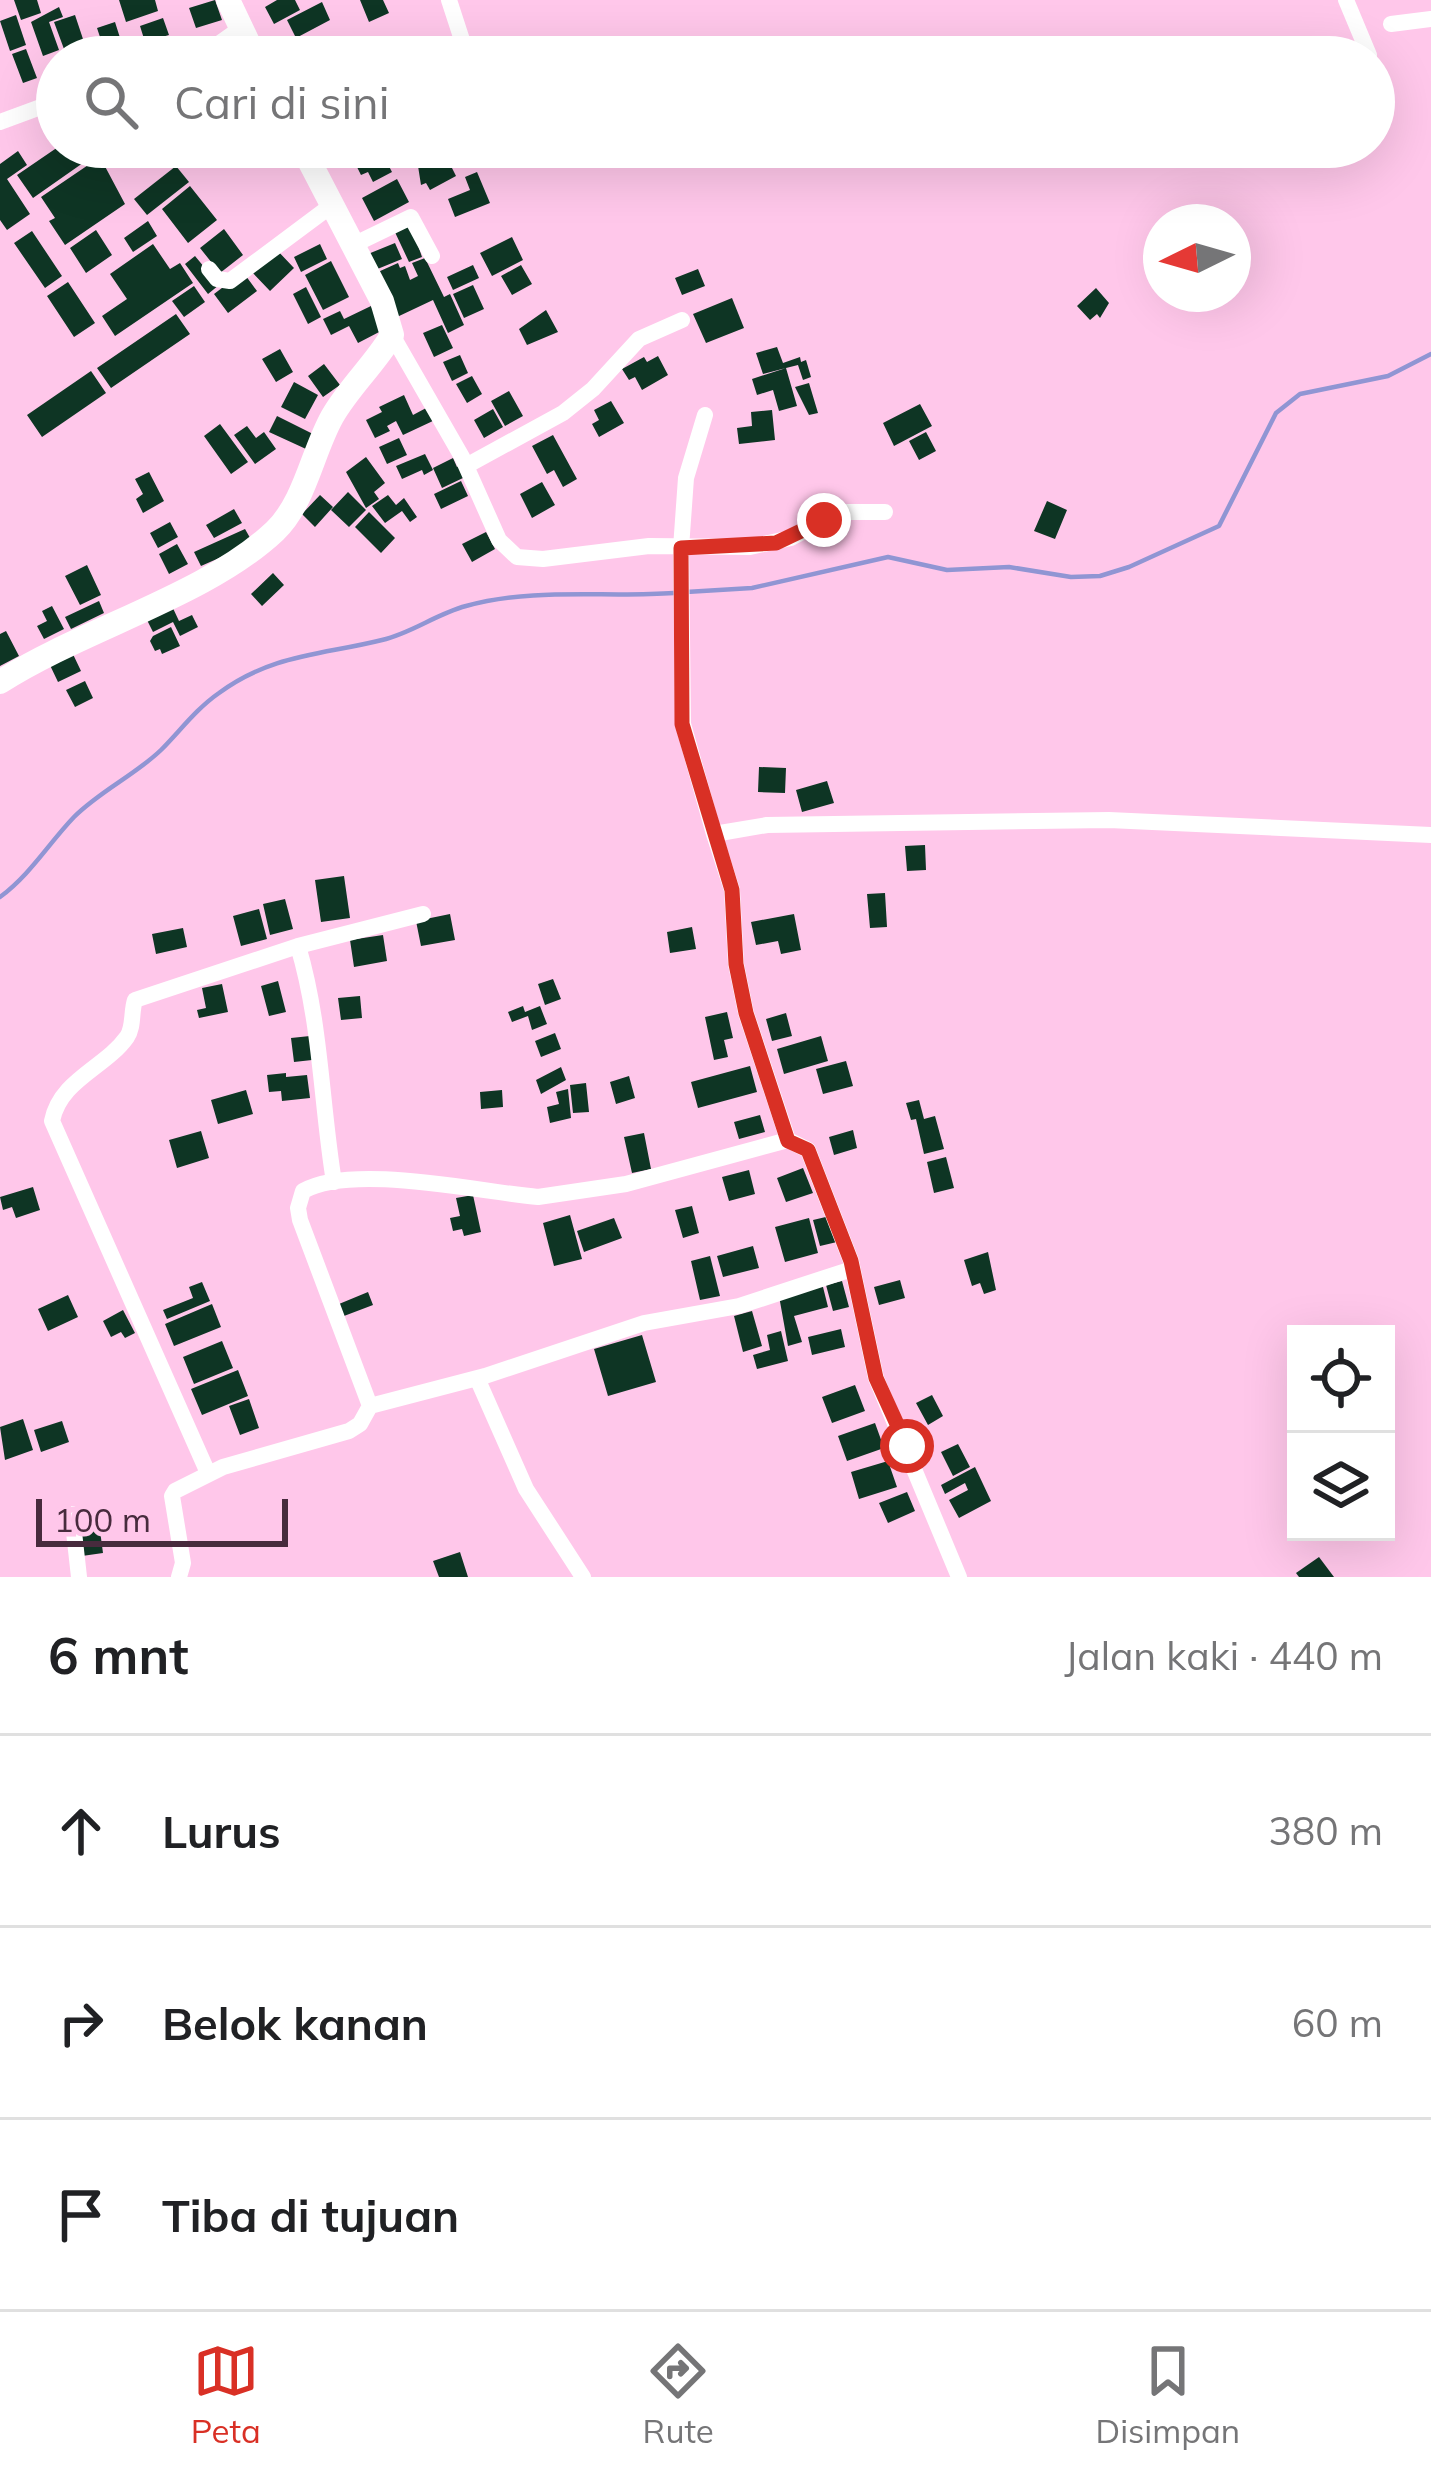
<!DOCTYPE html>
<html lang="id">
<meta charset="utf-8">
<style>
:root{--surface:#fff;--page:#f6f6f6;--text:#202124;--muted:#757577;--line:#e0e0e0;--accent:#d93025}
body{margin:0;font-family:Mulish,sans-serif;background:var(--page);color:var(--text)}
.controls{position:absolute;right:36px;bottom:36px;display:grid;overflow:hidden;border-radius:0px;box-shadow:0 12px 48px #0002}
.controls button{width:108px;height:108px;display:grid;place-items:center;padding:0;border:0;border-bottom:3px solid var(--line);background:var(--surface);color:var(--text);font:60px sans-serif}
.compass{position:absolute;left:1143px;top:204px;width:108px;height:108px;border-radius:50%;background:var(--surface);box-shadow:0 12px 48px #0002;rotate:265deg}
.scale{position:absolute;left:36px;bottom:30px;width:252px;box-sizing:border-box;padding-left:12px;border:6px solid #472b3d;border-top:0;font-size:33px;line-height:42px;white-space:nowrap;color:#472b3d;-webkit-text-stroke:9px #ffc7ea;paint-order:stroke}
.stop{position:absolute;width:36px;height:36px;margin:-27px;border:9px solid #d93025;border-radius:50%;background:#fff}
.stop.end{background:#d93025;border-color:#fff;box-shadow:0 3px 12px #0008}
.list{margin:0;padding:0;list-style:none}
h2{display:flex;justify-content:space-between;align-items:center;height:156px;margin:0;padding:0 48px;font-size:51px}
h2 small{font-size:39px;font-weight:400;color:var(--muted)}
.list li{display:grid;grid-template-columns:78px 1fr auto;gap:36px;align-items:center;box-sizing:border-box;height:192px;padding:0 48px;border-top:3px solid var(--line)}
.list b{display:block;font-size:45px;white-space:nowrap}
.list em{font-size:39px;font-style:normal;color:var(--muted)}
.icon{flex:none;width:66px;height:66px;fill:none;stroke:currentColor;stroke-width:2;stroke-linecap:round;stroke-linejoin:round}
.map{position:relative;flex:none;width:1431px;height:1577px;overflow:hidden}
.search{position:absolute;background:var(--surface);box-shadow:0 12px 48px #0002;left:36px;right:36px;top:36px;height:132px;display:flex;align-items:center;gap:30px;box-sizing:border-box;padding:0 42px;border-radius:66px;color:var(--muted);font-size:45px}
.sheet{height:732px;background:var(--surface)}
nav{display:flex;justify-content:space-around;align-items:center;box-sizing:border-box;height:168px;border-top:3px solid var(--line);background:var(--surface);font-size:33px;color:var(--muted)}
nav a{display:grid;justify-items:center;gap:6px}
nav .on{color:var(--accent)}
.map>svg:first-child{display:block}
</style>
<div class="map">
<svg width="1431" height="1577" viewBox="0 0 1431 1577">
<rect width="100%" height="100%" fill="#ffc7ea"/>
<g fill="none" stroke-linecap="round" stroke-linejoin="round">
<!-- stream -->
<path stroke="#9095d3" stroke-width="4.5" d="M686,592l66,-4 136,-31 59,13 62,-3 62,10 29,-1 29,-9 90,-41 57,-113 24,-19 88,-18 43,-22
M0,897c30,-22 49,-54 74,-80 26,-26 61,-42 87,-67 19,-19 35,-41 58,-57 53,-39 103,-38 163,-53 30,-7 54,-26 84,-34 68,-19 139,-8 208,-13"/>
</g>
<!-- building -->
<path fill="#0e3524" d="M14,0h23l4,13 -20,7z
M119,0h36l3,11 -32,11z
M215,0l7,20 -26,8 -7,-20z
M277,0h18l5,10 -26,14 -9,-17z
M360,0h23l6,13 -20,9z
M322,2l8,18 -34,18 -9,-18z
M59,7l4,10 -14,5 10,28 -16,6 -12,-34z
M16,15l10,30 -16,6 -10,-30z
M75,15l9,27 -20,7 -10,-27z
M163,18l6,17 -24,7 -5,-16z
M115,22l6,19 -18,5 -6,-18z
M26,49l11,29 -14,5 -11,-29z
M58,147h25l7,11 -57,40 -16,-23z
M364,147h15l13,25 -19,10 -5,-10 -7,3 -6,-12 7,-3 -5,-9z
M18,151l9,14 -20,14 23,35 -23,16 -7,-10v-56z
M444,152l12,24 -26,14 -4,-7 -5,2 -3,-19z
M100,157l25,47 -60,41 -16,-24 6,-3 -14,-21z
M176,166l13,16 -42,33 -13,-16z
M477,172l13,31 -35,14 -7,-18 22,-9 -5,-13z
M397,179l12,23 -35,19 -12,-23z
M190,186l27,34 -29,23 -26,-34z
M148,221l9,15 -24,16 -9,-14z
M410,221l12,36 -13,5 -16,-34z
M224,229l19,26 -23,18 -20,-25z
M96,230l16,25 -26,18 -16,-25z
M32,231l30,45 -17,12 -31,-45z
M512,237l11,23 -31,16 -12,-23z
M395,243l7,16 -27,11 -7,-16z
M153,244l17,25 10,-6 13,20 -78,53 -13,-20 25,-17 -17,-25z
M320,244l7,15 -26,13 -7,-15z
M275,248l19,20 -24,23 -19,-20z
M195,256l24,29 -11,9 -23,-30z
M425,258l19,39 6,-3 14,31 -16,8 -15,-33 -36,17 -19,-45 20,-9 2,5 5,-2 5,14 8,-4 -6,-13z
M331,261l18,36 -26,13 -18,-35z
M473,265l6,13 -26,12 -6,-13z
M521,265l11,19 -20,11 -11,-19z
M698,269l7,17 -23,9 -7,-17z
M243,272l14,19 -29,22 -14,-19z
M68,282l27,41 -21,14 -27,-41z
M473,285l11,24 -20,9 -11,-24z
M194,286l11,16 -21,15 -12,-16z
M306,287l15,30 -13,7 -15,-30z
M1096,288l13,15 -9,15 -3,-4 -7,6 -13,-14z
M732,298l12,30 -38,15 -13,-29z
M371,306l12,24 -25,13 -9,-17 -18,9 -8,-16 17,-8 4,8z
M546,310l12,22 -31,13 -8,-16z
M176,314l14,20 -79,54 -14,-20z
M442,325l11,23 -19,9 -11,-24z
M777,347l6,16 17,-6 1,5 5,-2 5,17 -8,3 -5,-15 -12,3 11,38 -18,5 -6,-21 -16,5 -5,-16 34,-11 -23,6 -7,-21z
M280,349l13,23 -17,10 -14,-23z
M460,355l8,18 -16,8 -9,-19z
M658,356l10,19 -26,15 -7,-13 -6,3 -7,-11 22,-12 3,5z
M324,364l16,21 -17,12 -15,-21z
M91,371l15,22 -64,44 -15,-22z
M472,376l10,18 -15,9 -11,-19z
M294,382l24,13 -13,24 -24,-12z
M809,383l9,30 -9,2 -14,-28z
M509,391l14,25 -18,10 -14,-25z
M404,395l9,20 15,-8 7,13 -32,15 -7,-14 -9,5 3,5 -15,7 -9,-18 16,-8 -3,-5z
M611,401l13,22 -25,14 -7,-13 7,-4 -5,-10z
M920,404l12,22 -38,20 -11,-23z
M493,409l10,18 -19,11 -10,-18z
M772,410l3,30 -36,4 -2,-16 15,-2 -1,-14z
M277,416l36,18 -7,15 -37,-17z
M220,424l28,38 -17,12 -27,-38z
M247,426l9,12 8,-6 12,17 -21,15 -21,-29z
M926,432l10,19 -17,9 -10,-19z
M553,435l24,44 -14,8 -9,-17 -7,4 -15,-28z
M399,438l8,17 -20,9 -8,-17z
M425,454l8,16 -9,5 -2,-5 -20,9 -6,-13z
M366,457l19,26 -11,9 5,7 -13,9 -20,-36z
M453,458l4,9 6,-4v15l-21,10 -9,-20z
M149,472l15,29 -21,12 -7,-14 7,-5 -8,-15z
M461,481l7,15 -27,13 -7,-15z
M542,482l13,23 -23,13 -12,-24z
M348,492l18,18 -17,17 -18,-17z
M320,495l13,12 -18,20 -13,-13z
M388,495l8,10 8,-7 13,19 -7,5 -8,-11 -17,12 -13,-17z
M1047,501l20,9 -12,29 -21,-8z
M234,509l8,14 -28,15 -8,-13z
M369,512l26,26 -14,15 -26,-26z
M170,522l8,15 -20,11 -8,-15z
M245,529l8,14 -52,23 -7,-14z
M486,532l9,17 -23,13 -10,-18z
M177,544l11,20 -19,10 -10,-20z
M87,565l14,30 -21,10 -15,-29z
M273,573l11,12 -22,21 -11,-12z
M99,601l5,12 -33,16 -6,-12z
M171,604l8,17 13,-6 6,12 -18,9 -7,-14 -20,10 -8,-16z
M52,606l12,23 -20,10 -7,-13 10,-5 -5,-10z
M171,627l9,19 -18,8 -2,-5 -5,2 -5,-10 3,-5z
M6,631l13,25 -19,10v-32z
M71,650l10,21 -23,11 -10,-21z
M85,681l8,17 -18,9 -9,-17z
M759,767l27,1 -1,25 -27,-1z
M827,781l7,22 -32,9 -6,-22z
M925,845l1,25 -19,1 -2,-25z
M344,876l6,42 -29,4 -6,-42z
M885,893l2,34 -17,1 -3,-34z
M285,899l8,30 -23,6 -7,-31z
M259,909l8,30 -26,7 -8,-30z
M450,914l5,26 -34,6 -5,-25z
M794,914l7,36 -20,4 -3,-13 -22,4 -5,-23z
M692,927l4,22 -26,4 -3,-21z
M183,928l4,19 -31,7 -4,-20z
M383,935l4,26 -33,6 -4,-27z
M553,979l8,20 -16,6 -7,-21z
M278,981l8,31 -17,4 -8,-30z
M222,984l6,28 -29,6 -2,-8 9,-2 -4,-20z
M360,996l2,22 -21,2 -3,-22z
M523,1006l2,6 15,-6 7,18 -15,6 -4,-14 -16,6 -4,-10z
M727,1012l6,26 -9,2 4,17 -14,3 -9,-43z
M786,1013l6,23 -20,5 -6,-22z
M555,1033l6,16 -20,8 -6,-16z
M310,1036l2,24 -18,2 -3,-24z
M821,1036l7,25 -44,13 -7,-25z
M846,1061l7,25 -30,8 -7,-25z
M750,1066l7,26 -59,16 -7,-26z
M561,1067l5,13 -25,14 -5,-14z
M286,1073v4l21,-2 3,23 -28,3 -1,-10 -12,1 -2,-17z
M629,1076l6,22 -19,6 -6,-22z
M586,1083l3,29 -16,1 -3,-28z
M568,1089l3,29 -21,5 -3,-16 12,-3 -3,-12z
M246,1090l7,24 -35,10 -7,-24z
M502,1090l1,17 -22,2 -1,-17z
M919,1100l5,19 11,-3 9,33 -20,5 -8,-35 -5,1 -5,-17z
M760,1115l5,17 -26,7 -5,-17z
M853,1130l4,18 -23,7 -5,-18z
M201,1131l8,27 -32,10 -8,-28z
M644,1133l7,36 -19,4 -8,-36z
M946,1157l8,31 -20,5 -7,-31z
M803,1168l10,25 -27,9 -9,-24z
M749,1170l6,24 -26,7 -7,-24z
M33,1187l7,23 -24,8 -4,-11 -9,3 -3,-13z
M473,1195l8,37 -17,4 -2,-7 -9,2 -3,-13 10,-2 -4,-18z
M692,1206l7,27 -16,5 -8,-28z
M570,1215l12,44 -28,7 -11,-43z
M830,1216l7,26 -17,4 -7,-26z
M614,1218l8,20 -38,14 -7,-21z
M809,1218l9,35 -33,9 -10,-35z
M753,1246l6,22 -36,9 -6,-21z
M988,1252l8,38 -12,4 -4,-11 -8,3 -8,-26z
M710,1256l10,40 -20,4 -9,-39z
M900,1280l5,18 -26,7 -5,-18z
M842,1281l7,26 -16,4 -7,-26z
M202,1282l8,19 -43,18 -4,-9 30,-12 -4,-11z
M822,1283l6,24 -34,9 8,26 -14,4 -9,-50z
M368,1292l5,13 -29,11 -5,-12z
M68,1295l10,22 -30,14 -10,-22z
M212,1304l9,23 -47,19 -9,-22z
M123,1310l12,23 -10,5 -4,-6 -10,5 -8,-16z
M752,1311l10,35 -19,6 -9,-36z
M841,1329l4,18 -33,8 -4,-18z
M781,1331l7,30 -31,8 -4,-14 17,-5 -3,-15z
M642,1335l14,47 -48,14 -14,-47z
M222,1341l11,27 -39,16 -11,-27z
M238,1370l10,26 -46,19 -11,-26z
M855,1385l10,26 -33,12 -10,-26z
M932,1395l11,21 -15,9 -12,-22z
M249,1399l10,29 -19,7 -11,-29z
M23,1419l10,31 -28,10 -5,-33z
M62,1421l7,21 -28,10 -7,-22z
M875,1423l9,25 -37,13 -9,-25z
M958,1444l12,23 -17,9 -12,-24z
M888,1461l9,26 -38,12 -8,-27z
M975,1467l16,34 -32,17 -10,-18 19,-10 -3,-7 -20,11 -4,-9z
M907,1492l8,19 -27,12 -9,-20z
M99,1523l4,30 -21,3 -4,-30z
M460,1552l8,25h-29l-6,-16z
M1319,1557l15,20h-35l-3,-4z"/>
<g fill="none" stroke-linecap="round" stroke-linejoin="round">
<!-- street -->
<path stroke="#fff" stroke-width="16" d="M449,0l14,43
M1346,0l23,55
M1391,24l40,-5
M200,57l41,-29
M0,122l57,-21
M353,245l58,-28 21,39
M209,269l8,10 13,2 102,-76
M392,335l70,122 37,83 18,17 26,2 106,-13 101,1 41,-9 49,-26h45
M705,415l-19,63 -5,70 2,176 31,110
M466,466l97,-53 30,-24 46,-50 43,-19
M298,946c23,77 23,156 36,236
M788,1140l-42,-127 -10,-49 -4,-74 -18,-56 53,-9 342,-5 322,15
M477,1378l49,111 57,88
M370,1406l115,-30 159,-53 95,-17 113,-37
M208,1473l-156,-352c8,-41 53,-53 75,-84 7,-10 4,-26 8,-37l163,-54 125,-32
M72,1514l7,63
M179,1577l4,-14 -11,-67 3,-5 48,-24 126,-36 11,-7 10,-18 -70,-186 -2,-12 5,-17c50,-28 176,1 235,6l88,-13 162,-44 20,10 43,111 25,117 83,199"/>
<!-- secondary -->
<path stroke="#fff" stroke-width="24" d="M228,0l27,57
M0,682c82,-53 206,-86 275,-151 30,-29 37,-78 57,-114 17,-30 43,-53 60,-82l-10,-34 -80,-154"/>
</g>
<g fill="none" stroke-linecap="round" stroke-linejoin="round">
<!-- route -->
<path stroke="#d93025" stroke-width="15" d="M824,520l-48,23 -95,5 1,176 50,166 4,74 10,49 42,128 20,9 43,111 25,117 31,68"/>
</g>
</svg>
<div class="controls">
<button><svg class="icon" aria-label="locate" viewBox="0 0 24 24"><circle cx="12" cy="12" r="6"/><path d="M12 2v4M12 18v4M2 12h4M18 12h4"/></svg></button>
<button><svg class="icon" aria-label="layers" viewBox="0 0 24 24"><path d="M12 4l9 5-9 5-9-5zM3 14l9 5 9-5"/></svg></button>
</div>
<svg class="compass" viewBox="-18 -18 36 36"><path d="M0-13l5 13h-10z" fill="#e53935"/><path d="M0 13l5-13h-10z" fill="#757577"/></svg>
<div class="scale">100 m</div>
<div class="stop" style="left:907px;top:1446px"></div>
<div class="stop end" style="left:824px;top:520px"></div>
<div class="search"><svg class="icon" aria-label="search" viewBox="0 0 24 24"><circle cx="10" cy="10" r="6"/><path d="M15 15l6 6"/></svg>Cari di sini</div>
</div>
<section class="sheet">
<h2>6 mnt<small>Jalan kaki · 440 m</small></h2>
<ul class="list">
<li><svg class="icon" aria-label="ahead" viewBox="0 0 24 24"><path d="M12 20V5M6 11l6-6 6 6"/></svg><div><b>Lurus</b></div><em>380 m</em></li>
<li><svg class="icon" aria-label="right" viewBox="0 0 24 24"><path d="M7 20v-9h11M14 6l5 5-5 5"/></svg><div><b>Belok kanan</b></div><em>60 m</em></li>
<li><svg class="icon" aria-label="arrive" viewBox="0 0 24 24"><path d="M6 21V4h12l-3 4 3 4H6"/></svg><div><b>Tiba di tujuan</b></div></li>
</ul>
</section>
<nav>
<a class="on"><svg class="icon" aria-label="map" viewBox="0 0 24 24"><path d="M3 6l6-2 6 2 6-2v14l-6 2-6-2-6 2zM9 4v14M15 6v14"/></svg>Peta</a>
<a><svg class="icon" aria-label="directions" viewBox="0 0 24 24"><path d="M12 3l9 9-9 9-9-9zM9 14v-3h6M13 9l2 2-2 2"/></svg>Rute</a>
<a><svg class="icon" aria-label="saved" viewBox="0 0 24 24"><path d="M7 4h10v16l-5-4-5 4z"/></svg>Disimpan</a>
</nav>
